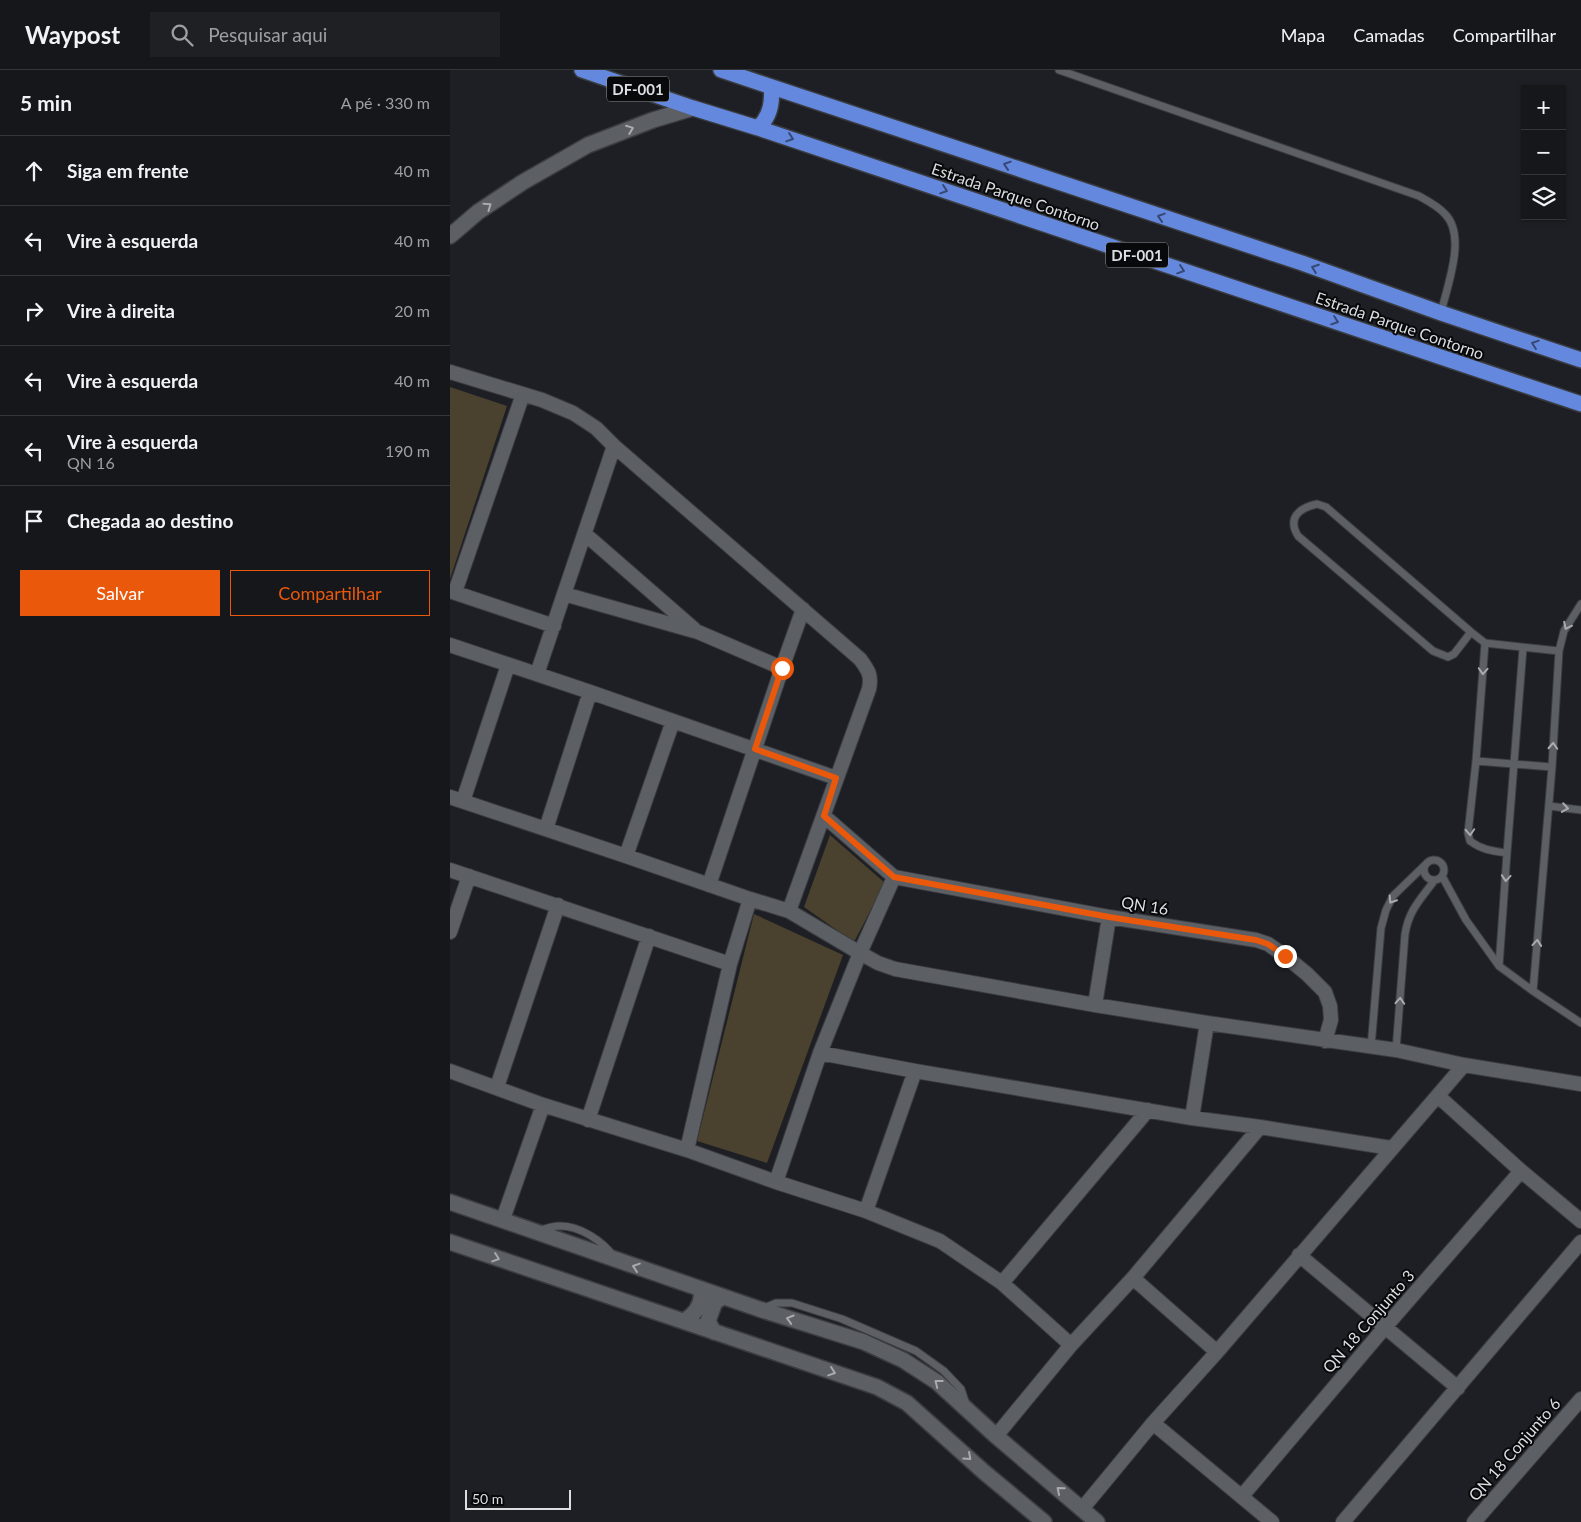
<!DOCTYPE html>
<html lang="pt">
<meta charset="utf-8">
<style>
:root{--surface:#16171b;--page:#1f2024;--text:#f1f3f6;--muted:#9e9fa3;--line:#35363a;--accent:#ea580c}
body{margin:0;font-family:Lato,sans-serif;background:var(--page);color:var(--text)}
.controls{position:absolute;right:15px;top:15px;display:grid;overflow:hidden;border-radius:0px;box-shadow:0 1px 4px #0004}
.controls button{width:45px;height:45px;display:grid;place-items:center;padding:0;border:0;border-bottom:1px solid var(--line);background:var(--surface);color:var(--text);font:25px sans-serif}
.scale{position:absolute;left:15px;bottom:12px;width:106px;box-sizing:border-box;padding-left:5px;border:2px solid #dcdee1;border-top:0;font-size:14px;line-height:18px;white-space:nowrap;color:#dcdee1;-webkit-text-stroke:4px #08090b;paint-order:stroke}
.stop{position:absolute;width:15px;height:15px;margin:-11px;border:4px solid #ea580c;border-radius:50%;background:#fff}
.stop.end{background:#ea580c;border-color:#fff;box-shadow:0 1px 5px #0008}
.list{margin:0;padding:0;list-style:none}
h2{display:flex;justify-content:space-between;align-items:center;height:65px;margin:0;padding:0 20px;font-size:21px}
h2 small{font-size:16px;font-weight:400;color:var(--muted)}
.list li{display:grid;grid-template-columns:32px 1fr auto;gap:15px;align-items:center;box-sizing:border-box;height:70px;padding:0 20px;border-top:1px solid var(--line)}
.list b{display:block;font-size:19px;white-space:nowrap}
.list p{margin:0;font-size:16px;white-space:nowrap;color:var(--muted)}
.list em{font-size:16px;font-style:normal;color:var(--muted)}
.actions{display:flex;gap:10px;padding:15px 20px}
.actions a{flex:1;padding:11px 0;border:1px solid var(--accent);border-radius:0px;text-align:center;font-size:18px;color:var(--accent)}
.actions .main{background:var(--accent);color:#fff}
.icon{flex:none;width:28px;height:28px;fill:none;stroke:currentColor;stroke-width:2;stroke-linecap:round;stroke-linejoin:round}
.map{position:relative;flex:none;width:1131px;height:1452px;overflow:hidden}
header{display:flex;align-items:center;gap:30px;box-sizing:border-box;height:70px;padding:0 25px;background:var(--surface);border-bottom:1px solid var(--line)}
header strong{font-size:24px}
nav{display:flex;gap:28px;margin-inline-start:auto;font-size:18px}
.search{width:350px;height:45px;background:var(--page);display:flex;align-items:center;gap:12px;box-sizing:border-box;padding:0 18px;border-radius:0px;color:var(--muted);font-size:19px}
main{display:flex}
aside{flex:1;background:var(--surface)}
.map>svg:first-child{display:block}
</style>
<header>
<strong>Waypost</strong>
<div class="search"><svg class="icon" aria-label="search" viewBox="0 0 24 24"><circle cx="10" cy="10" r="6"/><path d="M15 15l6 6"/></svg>Pesquisar aqui</div>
<nav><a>Mapa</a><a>Camadas</a><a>Compartilhar</a></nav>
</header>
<main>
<aside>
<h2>5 min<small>A pé · 330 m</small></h2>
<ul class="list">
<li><svg class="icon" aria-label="ahead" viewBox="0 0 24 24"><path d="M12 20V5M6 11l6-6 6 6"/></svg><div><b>Siga em frente</b></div><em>40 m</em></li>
<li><svg class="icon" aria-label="left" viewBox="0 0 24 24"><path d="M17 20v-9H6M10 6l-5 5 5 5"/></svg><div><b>Vire à esquerda</b></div><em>40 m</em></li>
<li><svg class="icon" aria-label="right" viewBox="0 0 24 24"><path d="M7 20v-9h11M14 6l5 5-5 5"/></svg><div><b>Vire à direita</b></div><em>20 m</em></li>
<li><svg class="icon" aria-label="left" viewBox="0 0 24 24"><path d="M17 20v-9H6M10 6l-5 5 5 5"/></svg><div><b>Vire à esquerda</b></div><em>40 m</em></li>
<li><svg class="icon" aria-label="left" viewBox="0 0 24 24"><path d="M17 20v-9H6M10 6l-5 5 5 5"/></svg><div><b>Vire à esquerda</b><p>QN 16</p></div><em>190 m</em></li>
<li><svg class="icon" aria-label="arrive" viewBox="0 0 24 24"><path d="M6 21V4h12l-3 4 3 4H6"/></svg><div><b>Chegada ao destino</b></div></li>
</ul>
<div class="actions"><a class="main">Salvar</a><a>Compartilhar</a></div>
</aside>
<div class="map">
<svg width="1131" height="1452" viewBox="0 0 1131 1452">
<rect width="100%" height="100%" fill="#1d1f24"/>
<!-- green -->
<path fill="#4a422e" d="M0,317l57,19 -57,173z
M380,765l55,48 -31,59 -50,-35z
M304,844l89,41 -76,208 -70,-22z"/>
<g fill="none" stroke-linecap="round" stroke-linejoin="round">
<defs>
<path id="service" d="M609,0l360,126c9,5 19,10 26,18 22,22 2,72 -4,99
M867,434l9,3 145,125 -17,22 -6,3 -15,-6 -135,-115c-11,-18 1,-28 19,-32z
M1021,562l14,11
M1026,691l76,6
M1099,736l32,4
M1057,783l16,-205
M974 800a10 10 0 1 1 20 0a10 10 0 1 1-20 0Z
M992,806l24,44 33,46 34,25 48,32
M1049,896l8,-113c-14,-2 -25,-3 -37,-12l-2,-8 8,-72 9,-118 74,8
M1083,921l19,-224 7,-116 5,-20 17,-27
M921,977l10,-119 5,-18 7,-14 32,-31
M946,980l9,-116c4,-24 15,-34 29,-53
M91,1160c6,-2 13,-4 19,-4 20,0 43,15 54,31
M314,1238l12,-5h16l50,16 74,32 28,20 17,18 5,15"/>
<path id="minor" d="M0,302l92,28 31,13 23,15 18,18 246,213c8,11 12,16 9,30l-80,222
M135,464l109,95
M0,521l104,35
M5,522l68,-198
M114,524l134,38 84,36
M0,575l140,47 246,86
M87,604l77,-228
M0,727l176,59 124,43 39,12 71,42 18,10 17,6 200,36 112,18 189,27 68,15 -247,287 -64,71 -71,86
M13,731l45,-136
M374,746l70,61
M96,759l44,-137
M176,786l47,-135
M0,800l280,94
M444,807l215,40 147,23 12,4 17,12 22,18 18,18 5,14 1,14 -6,21
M259,815l73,-217 21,-59
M0,862l19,-56
M645,935l14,-88
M370,983l95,18 277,47 68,9 131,21
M1014,995l117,19
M0,1001l93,34 144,45 89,32 90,29 74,30 62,42 69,62
M47,1017l61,-182
M988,1026l83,75 60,50
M742,1048l15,-95
M138,1050l61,-184
M237,1080l43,-186 20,-65
M326,1112l44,-129 40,-100 34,-76
M416,1141l49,-140
M53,1149l40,-114
M849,1185l159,133
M683,1208l84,74
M552,1213l146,-173
M703,1353l119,99
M546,1366l75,-91 62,-67 127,-151
M792,1426l144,-170 135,-155
M893,1452l238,-280
M1024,1452l107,-123"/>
<path id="secondary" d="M0,166l28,-24 45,-30 65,-37 65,-25 40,-12
M0,1132l309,107 105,33 39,18 34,22 59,54 101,86
M0,1172l427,145 30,16 77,69 60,50
M234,1251c12,-7 19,-18 17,-32
M264,1262l-6,-11 7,-19 8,-5"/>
<path id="trunk" d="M132,0l111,38 65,20 823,276
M271,0l581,193 139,50 140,47
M308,58c12,-11 15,-25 13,-41"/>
</defs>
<!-- service casing -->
<use href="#service" stroke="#3a3c40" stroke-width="9"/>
<!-- minor casing -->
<use href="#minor" stroke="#3a3c40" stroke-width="16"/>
<!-- secondary casing -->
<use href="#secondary" stroke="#3a3c40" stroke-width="18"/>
<!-- trunk casing -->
<use href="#trunk" stroke="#3a3c40" stroke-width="18"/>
<!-- service -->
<use href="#service" stroke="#5c5f64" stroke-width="7"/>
<!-- minor -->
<use href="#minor" stroke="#5c5f64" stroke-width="14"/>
<!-- secondary -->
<use href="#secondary" stroke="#5c5f64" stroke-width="15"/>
<!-- trunk -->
<use href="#trunk" stroke="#6388dd" stroke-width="15"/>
</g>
<!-- one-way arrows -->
<defs><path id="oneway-chevron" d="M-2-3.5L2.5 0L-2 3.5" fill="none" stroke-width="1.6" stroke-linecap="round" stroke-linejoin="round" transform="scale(1.25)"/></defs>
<g stroke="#a9abaf">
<use href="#oneway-chevron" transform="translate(180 59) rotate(-21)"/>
<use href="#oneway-chevron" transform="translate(38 136) rotate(-35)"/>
<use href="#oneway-chevron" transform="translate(1117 556) rotate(116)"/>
<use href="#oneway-chevron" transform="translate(1033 601) rotate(94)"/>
<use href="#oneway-chevron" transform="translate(1103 676) rotate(-87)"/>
<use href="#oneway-chevron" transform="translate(1115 738) rotate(8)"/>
<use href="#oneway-chevron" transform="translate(1020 762) rotate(87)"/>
<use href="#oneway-chevron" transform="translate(1056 808) rotate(94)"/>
<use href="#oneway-chevron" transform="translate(942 830) rotate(122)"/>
<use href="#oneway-chevron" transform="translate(1087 873) rotate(-85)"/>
<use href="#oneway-chevron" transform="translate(950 931) rotate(-86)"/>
<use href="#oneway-chevron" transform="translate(46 1188) rotate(19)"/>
<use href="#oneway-chevron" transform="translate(186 1197) rotate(-161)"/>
<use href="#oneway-chevron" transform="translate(340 1249) rotate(-163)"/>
<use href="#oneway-chevron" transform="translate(382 1302) rotate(19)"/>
<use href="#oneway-chevron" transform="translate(488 1313) rotate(-142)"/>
<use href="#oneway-chevron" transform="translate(518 1387) rotate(42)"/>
<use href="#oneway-chevron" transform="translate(610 1420) rotate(-140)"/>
</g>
<g stroke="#364874">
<use href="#oneway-chevron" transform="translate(340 68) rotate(19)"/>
<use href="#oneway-chevron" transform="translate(557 95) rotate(-162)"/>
<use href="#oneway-chevron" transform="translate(494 120) rotate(19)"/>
<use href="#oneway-chevron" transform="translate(711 147) rotate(-162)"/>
<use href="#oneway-chevron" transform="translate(865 198) rotate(-160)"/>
<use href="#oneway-chevron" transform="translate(731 200) rotate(19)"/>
<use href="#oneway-chevron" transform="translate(885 251) rotate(19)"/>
<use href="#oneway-chevron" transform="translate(1085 274) rotate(-161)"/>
</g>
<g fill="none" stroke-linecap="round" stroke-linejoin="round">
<!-- route -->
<path stroke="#ea580c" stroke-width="6" d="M332,598l-27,81 81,29 -12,38 70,61 215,40 147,23 12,4 17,12"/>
</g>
<g text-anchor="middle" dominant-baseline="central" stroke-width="4" stroke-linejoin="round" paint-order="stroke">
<!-- shield labels -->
<g fill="#08090b" stroke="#9c9ea1" stroke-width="1">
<rect x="157" y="6.5" width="62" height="25" rx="4"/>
<rect x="656" y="172.5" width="62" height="25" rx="4"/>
</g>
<g font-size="15" font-weight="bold" fill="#dcdee1">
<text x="188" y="19">DF-001</text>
<text x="687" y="185">DF-001</text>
</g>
<!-- street labels -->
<g font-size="16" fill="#dcdee1" stroke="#08090b">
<text transform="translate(566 126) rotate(19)">Estrada Parque Contorno</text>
<text transform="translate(950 255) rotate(19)">Estrada Parque Contorno</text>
<text transform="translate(695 835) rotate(9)">QN 16</text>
<text transform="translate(918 1251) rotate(-49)">QN 18 Conjunto 3</text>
<text transform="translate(1064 1379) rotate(-49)">QN 18 Conjunto 6</text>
</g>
</g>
</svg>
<div class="controls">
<button>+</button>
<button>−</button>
<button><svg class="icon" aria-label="layers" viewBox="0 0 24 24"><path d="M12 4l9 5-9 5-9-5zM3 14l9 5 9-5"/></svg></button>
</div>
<div class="scale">50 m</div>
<div class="stop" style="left:332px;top:598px"></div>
<div class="stop end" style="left:835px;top:886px"></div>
</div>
</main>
